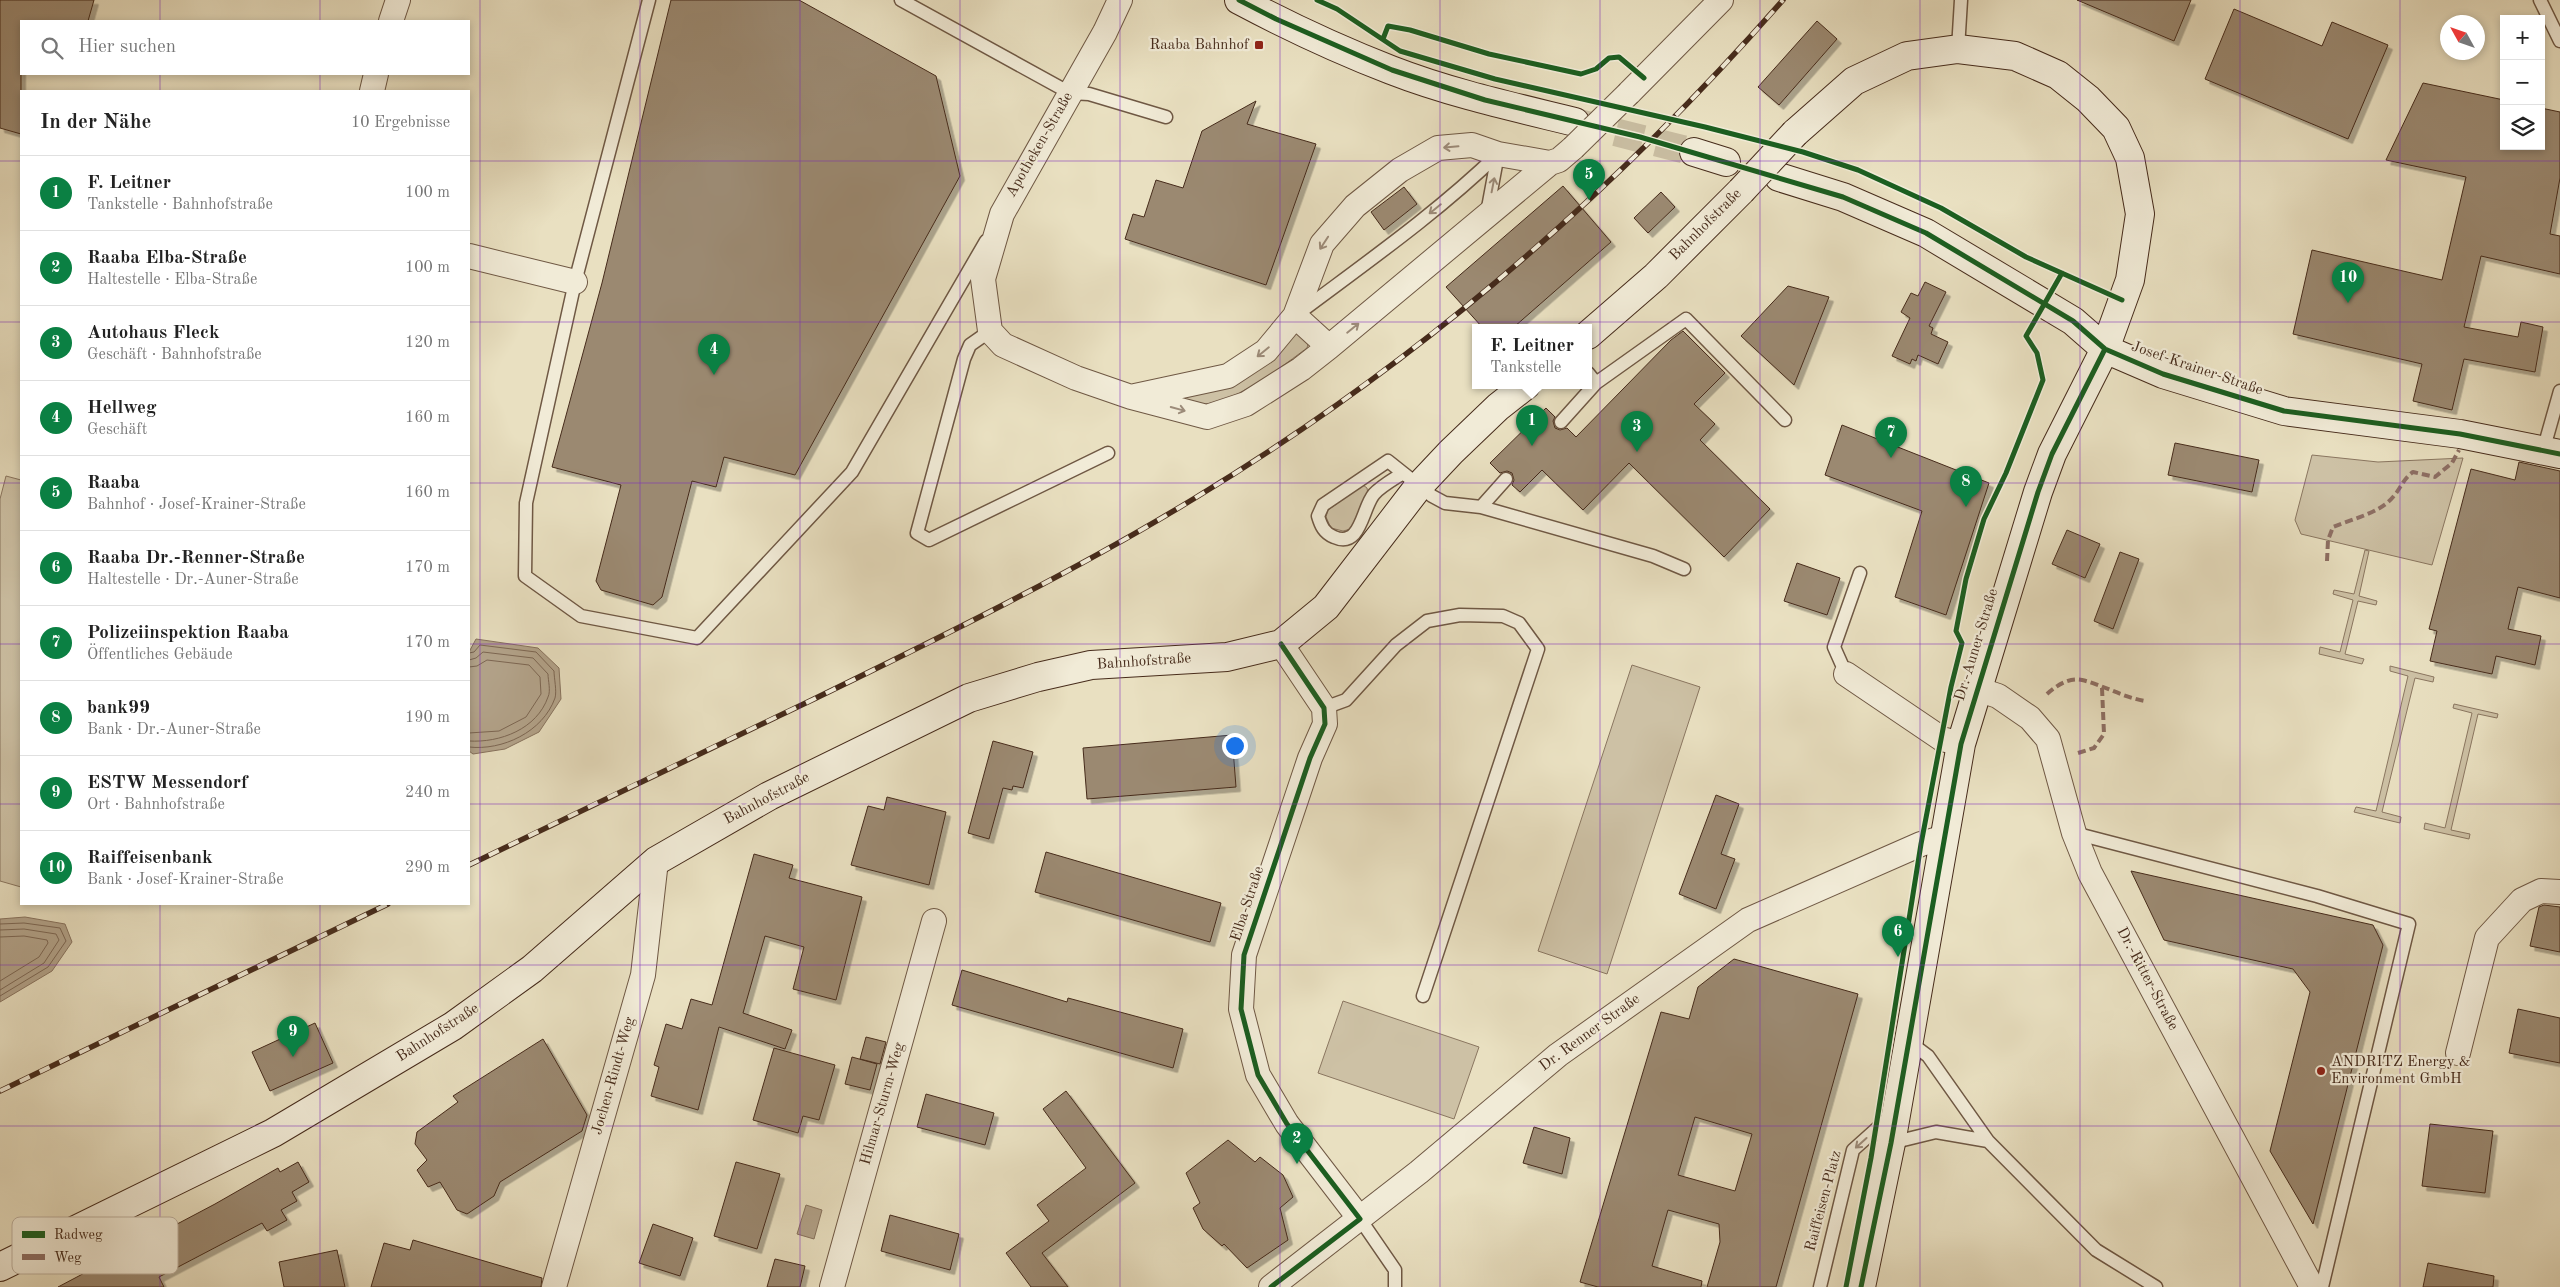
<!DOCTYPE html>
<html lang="de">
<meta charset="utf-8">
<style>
:root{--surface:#fff;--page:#f2f2f2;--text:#222;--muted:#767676;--line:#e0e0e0;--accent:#0b8043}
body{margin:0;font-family:"Old Standard TT",serif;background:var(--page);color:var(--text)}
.controls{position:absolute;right:15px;top:15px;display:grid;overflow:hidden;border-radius:0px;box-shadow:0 2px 8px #0003}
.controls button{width:45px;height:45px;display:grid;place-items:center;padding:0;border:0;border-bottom:1px solid var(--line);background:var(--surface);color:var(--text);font:25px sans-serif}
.compass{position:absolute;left:2440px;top:15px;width:45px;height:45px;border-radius:50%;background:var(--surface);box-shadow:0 2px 8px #0003;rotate:310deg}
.you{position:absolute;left:1234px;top:745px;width:18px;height:18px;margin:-12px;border:4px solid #fff;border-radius:50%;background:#1a73e8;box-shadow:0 0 0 8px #1a73e833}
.badge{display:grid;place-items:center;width:32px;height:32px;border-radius:50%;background:var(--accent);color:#fff;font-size:16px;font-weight:700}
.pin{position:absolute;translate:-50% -41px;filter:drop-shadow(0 1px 2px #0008)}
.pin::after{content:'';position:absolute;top:26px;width:18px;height:15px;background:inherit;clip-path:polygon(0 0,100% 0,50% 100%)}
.popup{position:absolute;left:1472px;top:324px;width:120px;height:65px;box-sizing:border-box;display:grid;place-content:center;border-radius:0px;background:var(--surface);filter:drop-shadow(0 1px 4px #0005);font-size:16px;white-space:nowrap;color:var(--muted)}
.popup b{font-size:19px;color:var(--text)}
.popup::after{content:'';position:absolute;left:50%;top:100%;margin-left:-10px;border:10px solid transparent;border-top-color:var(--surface)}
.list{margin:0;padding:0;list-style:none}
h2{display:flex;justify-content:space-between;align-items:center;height:65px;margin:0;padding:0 20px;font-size:21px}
h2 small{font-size:16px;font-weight:400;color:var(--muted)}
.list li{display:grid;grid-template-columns:32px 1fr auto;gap:15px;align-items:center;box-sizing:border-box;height:75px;padding:0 20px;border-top:1px solid var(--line)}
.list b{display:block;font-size:19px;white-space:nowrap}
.list p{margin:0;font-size:16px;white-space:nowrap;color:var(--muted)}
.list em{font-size:16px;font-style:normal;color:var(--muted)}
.icon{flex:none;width:28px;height:28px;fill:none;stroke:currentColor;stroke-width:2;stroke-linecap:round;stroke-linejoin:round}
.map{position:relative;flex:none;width:2560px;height:1287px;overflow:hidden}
.search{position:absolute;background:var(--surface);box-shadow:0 2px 8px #0003;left:20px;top:20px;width:450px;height:55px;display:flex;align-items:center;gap:12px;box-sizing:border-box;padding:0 18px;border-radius:0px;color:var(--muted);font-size:19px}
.panel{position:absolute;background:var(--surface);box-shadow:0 2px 8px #0003;left:20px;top:90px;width:450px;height:815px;border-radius:0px}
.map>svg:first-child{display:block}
</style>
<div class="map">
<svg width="2560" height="1287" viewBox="0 0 2560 1287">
<defs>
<filter id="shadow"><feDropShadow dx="4.5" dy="4.5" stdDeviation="0" flood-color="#0004"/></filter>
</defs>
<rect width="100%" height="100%" fill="#e9e0c1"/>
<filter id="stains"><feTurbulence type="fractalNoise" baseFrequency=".004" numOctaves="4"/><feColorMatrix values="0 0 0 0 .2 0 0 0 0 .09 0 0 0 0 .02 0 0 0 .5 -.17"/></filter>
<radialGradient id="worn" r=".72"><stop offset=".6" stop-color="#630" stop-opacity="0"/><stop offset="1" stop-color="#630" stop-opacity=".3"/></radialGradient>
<!-- green -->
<path fill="#cdc1a5" stroke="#8a7660" d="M1298,327l11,13 -2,8c-25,18 -92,73 -123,51v-4z
M2312,455l66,7 85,-4 -31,107 -131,-31 -6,-14z
M6,476l15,4v407l-21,-6v-382z
M1363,485l4,3 1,6 -17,35 -8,2 -12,-3 -5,-11 2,-7z
M2365,550l4,1 -10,45 18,5 -1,4 -18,-4 -13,53 19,5 -2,5 -43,-10 1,-7 20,5 13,-52 -20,-6 1,-4 20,4z
M1632,665l68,22 -93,287 -69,-23z
M2390,666l44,11 -1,5 -18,-4 -33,134 19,5 -1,6 -46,-11 2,-5 20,4 32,-135 -18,-5z
M2454,704l44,10 -1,4 -19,-4 -27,116 19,4 -1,5 -45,-10 1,-6 20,5 27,-115 -19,-5z
M1343,1001l136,46 -25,72 -136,-46z"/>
<!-- water -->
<path fill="#b2a289" stroke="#87725d" d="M476,639l62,9 21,20 2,31 -22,33 -34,17 -32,5 -4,-3v-99z
M25,917l40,7 7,18 -20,29 -52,31v-83z
M806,1205l16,5 -8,29 -17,-5z"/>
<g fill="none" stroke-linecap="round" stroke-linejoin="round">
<!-- shore -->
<path stroke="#7c6652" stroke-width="1" d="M469,653l5,-1 6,-7 56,7 18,19c0,7 3,20 1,27 -12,34 -53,53 -86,49
M469,660l7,-2 7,-6 50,6 15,16c0,6 3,17 0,23 -11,32 -48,46 -79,44
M469,667l8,-1 10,-6 42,5 11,12 1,17 -15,23 -27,14 -30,2
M0,924l24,-1 36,5 6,13 -18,26 -48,29
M0,930l24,-1 32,5 3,6 -15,23 -44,27
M0,937l24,-1 23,4 1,3 -9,14 -39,24"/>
</g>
<!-- building -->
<path fill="#9b8971" stroke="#462b1b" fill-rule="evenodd" filter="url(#shadow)" d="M0,0h94l-6,21h-67v113l-21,-6z
M671,0h128l137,76 24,100 -165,299 -71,-18 -8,30 -24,-6 -30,116 -9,8 -52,-15 -5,-9 25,-96 -69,-18 50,-184z
M2077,0h114l-17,41z
M2234,9l88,37 10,-24 56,23 -40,94 -143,-60z
M1817,21l20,18 -58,66 -21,-18z
M2423,83l81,17v46h37v-38l19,4v66l-10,56 10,2v38l-79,-18 -17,71 54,10 3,-15 22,5 -8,45 -71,-13 -12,51 -39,-9 9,-37 -129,-30 19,-84 130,30 24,-103 -80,-17z
M1256,101l-9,23 69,20 -50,141 -141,-46 8,-25 11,3 12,-37 27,8 19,-57z
M1563,186l48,56 -97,85h-32l-36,-40z
M1404,187l13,17 -33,26 -13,-18z
M1661,192l14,15 -27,26 -14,-15z
M1925,282l21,10 -17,34 4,2 -2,6 17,8 -10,22 -20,-9 -2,6 -4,-2 -2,5 -18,-8 18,-38 -9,-6 10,-19 7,3z
M1788,286l41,11 -35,88 -53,-49z
M1683,331l42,42 -31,31 21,20 -15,16 70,69 -46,48 -95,-94 -46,47 -41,-40 -22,22 -8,-7 2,-5 -2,-7 -5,-2 -7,2 -10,-10 56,-55 9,9 -2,4 2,7 5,2 7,-2 9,9 95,-97z
M1842,425l147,58 -43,132 -51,-18 27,-86 -97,-36z
M2175,443l84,17 -7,32 -84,-17z
M2519,462l41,9v127l-42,-11 -10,42 33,7 -6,29 -39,-9 -4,18 -62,-13 7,-30 -8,-2 42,-160 44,11z
M2067,530l33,14 -15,34 -33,-14z
M2120,552l19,7 -26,70 -19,-8z
M1797,563l43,15 -13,37 -43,-14z
M1232,735l4,52 -149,12 -4,-51z
M993,741l40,11 -10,36 -10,-2 -1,4 -9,-2 -14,51 -21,-6z
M1716,795l23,9 -18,50 14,5 -19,50 -37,-15z
M887,797l59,15 -17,73 -78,-20 17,-59 16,4z
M1046,852l175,51 -11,39 -175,-50z
M754,854l39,11 -4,13 73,19 -26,103 -43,-11 11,-42 -39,-11 -22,77 49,17 -7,19 -66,-22 -21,83 -47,-14 8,-29 -5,-2 12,-41 16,5 9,-30 21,6z
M2131,871l242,54 10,20 -70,279 -43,-73 40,-159 -17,-23 -129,-29z
M2544,905l16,2v45l-30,-6 9,-39z
M1734,959l124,35 -82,293h-69l13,-45 -1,-18 -51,-14 -16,56 50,15 -1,6h-103l-18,-5 81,-270 28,7 9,-32zM1695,1117l57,17 -17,57 -57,-16z
M962,970l105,32 1,-4 115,31 -10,39 -221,-63z
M2518,1009l42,9v45l-51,-10z
M315,1023l18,40 -63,28 -18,-39z
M866,1037l20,5 -6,22 -20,-5z
M543,1039l44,76 -5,16 -82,51 -6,14 -27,18 -10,-4 -17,-28 -12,5 -11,-17 10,-10 -12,-16 2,-12 41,-30 -5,-6z
M774,1048l61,17 -16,55 -16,-4 -5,17 -45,-13z
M852,1057l25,7 -7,26 -25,-6z
M1066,1091l69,92 -93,70 26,34h-37l-25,-34 43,-32 -12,-16 49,-37 -43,-59z
M926,1094l68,19 -9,32 -68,-18z
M2430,1124l63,7 -8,62 -63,-7z
M1534,1127l36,11 -8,36 -39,-11z
M1228,1140l27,22 5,-5 23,18 10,22 -13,11 8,32 -41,28 -23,-24 -2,2 -19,-17 -10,-21 7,-5 -14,-30z
M298,1162l11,20 -17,10 5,9 -16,9 6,10 -20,11 -5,-8 -103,54 5,10h-106l157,-83 63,-36 2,4z
M736,1162l44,12 -23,75 -43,-13z
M890,1215l69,19 -9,36 -69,-19z
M653,1224l40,14 -13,38 -41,-13z
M413,1240l129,38 -1,9h-170l13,-44 26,7z
M337,1250l8,37h-61l-5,-25z
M775,1259l30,7 -5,21h-33z
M2428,1263l66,13 -1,11h-70z"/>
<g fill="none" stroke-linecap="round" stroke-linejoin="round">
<!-- secondary-tunnel -->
<path stroke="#c8bca0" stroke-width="28" stroke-dasharray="28 14" stroke-linecap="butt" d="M1575,122l119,30"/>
<defs>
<path id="lane" d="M649,0l-74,282 -49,221 -1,73 56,40 116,22 155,-166 134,-231
M901,0l169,93 19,1 77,23
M2540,0l20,41
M1958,49l3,-49
M1487,213l11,-59
M1299,313c68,-51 138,-100 199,-159
M990,331l-20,14 -6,14 -47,174 12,7 179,-87
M1596,383l90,-64 99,101
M1561,422l35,-39 -8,-10
M2543,451l17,-60
M1403,473c-9,6 -22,13 -29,21 -12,14 -13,55 -40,43 -10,-4 -13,-11 -16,-21l5,-11 65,-44 44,35 13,7 36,4 172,49 31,13
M1481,507l25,-28
M1846,674l-12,-27 26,-74
M1324,708l22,-8 50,-55 31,-24 33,-6 43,1 16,7 19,26 -115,347
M2074,833l243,63 92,28 -87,363
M1908,1041l20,15 60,85
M1891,1143l45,-11 52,9 108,109 60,37
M1360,1219l35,51v17
M1820,1287l33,-137 39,-35"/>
<path id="street" d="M1120,0l-15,32 -103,182 -19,65 7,52 13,14 73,33 55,19 76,20 39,-13 55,-35 28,-22 221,-184 9,-3 14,-12
M391,21l7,-21
M372,91l4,-17
M1629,93l92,-93
M469,256l106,26
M1295,316l34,31
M1135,396l93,-20 38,-25 29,-35 27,-72 33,-38 45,-36 38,-22 34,-3 26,9 52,9
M1281,644l43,64 1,16 -15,34 -66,197 -3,54 17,66 29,49 73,95
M1846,674l96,65 19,5
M1977,689l21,7 32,22 18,21 26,94 16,40 222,414
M2458,1053l29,-115 35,-38 19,-9 19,1
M554,1287l89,-312 13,-114
M832,1287l102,-366
M1271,1287l148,-115 139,-117 190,-135 173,-76 24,-7"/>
<path id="secondary" d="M1239,0c49,26 100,50 152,70 59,23 123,37 184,52
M1795,133l59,-52 53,-25 51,-7 57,7 43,19 30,24 28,29 14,30 10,56 -10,66 -25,69 -53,105 -14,38 -77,252 -70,399 -30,144
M1694,152l32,10
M1779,177l64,20 83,36 147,88 32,28 58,25 121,37 176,23 100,20
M1588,335l68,-59 85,-85
M0,1267l273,-134 180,-107 79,-57 124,-108 113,-65 200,-98 69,-21 53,-12 136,-8 54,-13 45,-37 93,-121 32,-34 47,-45 28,-22"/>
</defs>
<!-- lane casing -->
<use href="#lane" stroke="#6f5844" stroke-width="15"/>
<!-- street casing -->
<use href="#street" stroke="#6f5844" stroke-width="26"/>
<!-- secondary casing -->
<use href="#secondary" stroke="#462b1b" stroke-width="30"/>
<!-- lane -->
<use href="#lane" stroke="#f1ebd7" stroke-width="12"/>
<!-- street -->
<use href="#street" stroke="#f1ebd7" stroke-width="24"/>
<!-- secondary -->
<use href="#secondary" stroke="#f1ebd7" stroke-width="28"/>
<defs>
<path id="rail" d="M469,865c115,-56 230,-111 345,-166 129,-63 258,-126 381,-201 221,-134 418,-304 588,-498
M0,1091l388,-187"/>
</defs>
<!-- rail casing -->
<use href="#rail" stroke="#462b1b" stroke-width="5.5"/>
<!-- rail -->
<use href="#rail" stroke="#f1ebd7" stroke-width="4" stroke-dasharray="11" stroke-linecap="butt"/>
<defs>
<path id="street-bridge" d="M1573,148l56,-55"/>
<path id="secondary-bridge" d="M1741,191l54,-58"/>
</defs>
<!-- street-bridge casing -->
<use href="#street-bridge" stroke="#6f5844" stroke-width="26" stroke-linecap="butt"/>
<!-- secondary-bridge casing -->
<use href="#secondary-bridge" stroke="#462b1b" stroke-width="30" stroke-linecap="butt"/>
<!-- street-bridge -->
<use href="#street-bridge" stroke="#f1ebd7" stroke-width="24"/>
<!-- secondary-bridge -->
<use href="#secondary-bridge" stroke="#f1ebd7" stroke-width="28"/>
<!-- quiet -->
<path stroke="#8d6e63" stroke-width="4" stroke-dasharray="8 4" stroke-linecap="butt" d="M2327,561l1,-21 5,-13c19,-8 47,-14 60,-30 8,-9 10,-18 20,-25l22,5 17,-14 7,-13
M2047,694c9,-8 22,-17 35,-14 21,5 40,17 63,21
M2078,753l16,-5 10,-14 -2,-46"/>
<defs>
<path id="cycleway" d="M1239,0l37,19 116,51 93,30 155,37 203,60 83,36 147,88 32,28 58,25 121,37 176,23 100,20
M1317,0l20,9 63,42 95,28 210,48 98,25 55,18 83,38 85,49 96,43
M1383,39l5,-13 22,4 79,24 92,20 15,-5 13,-11 10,-1 25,21
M1271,1287l89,-68 -73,-95 -29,-49 -17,-66 3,-54 66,-197 15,-34 -1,-16 -43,-64
M1846,1287l25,-129 50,-314 30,-157 11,-44 -6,-12 10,-52 18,-60 22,-46 37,-93 -6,-27 -11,-17 36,-63
M1861,1287l30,-144 70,-399 77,-252 14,-38 53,-105"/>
</defs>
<!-- cycleway casing -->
<use href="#cycleway" stroke="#f1ebd7" stroke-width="8"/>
<!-- cycleway -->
<use href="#cycleway" stroke="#1b5e20" stroke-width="5"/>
</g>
<!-- one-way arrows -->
<defs><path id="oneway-shaft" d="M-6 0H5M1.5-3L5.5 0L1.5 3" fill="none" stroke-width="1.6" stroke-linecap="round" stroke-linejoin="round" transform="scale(1.25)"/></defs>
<g stroke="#9c8b79">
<use href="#oneway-shaft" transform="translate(1451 147) rotate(175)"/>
<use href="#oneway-shaft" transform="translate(1493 185) rotate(-79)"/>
<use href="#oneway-shaft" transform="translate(1435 209) rotate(141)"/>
<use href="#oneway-shaft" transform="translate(1324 243) rotate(123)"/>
<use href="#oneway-shaft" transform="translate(1353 328) rotate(-39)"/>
<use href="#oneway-shaft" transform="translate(1263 352) rotate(141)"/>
<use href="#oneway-shaft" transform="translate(1178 409) rotate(15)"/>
<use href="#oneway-shaft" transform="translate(1861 1143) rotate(138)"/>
</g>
<!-- grid -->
<path fill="none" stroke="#7b2cbf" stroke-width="1" stroke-opacity="0.55" d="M160,0v21M320,0v21M480,0v1287M640,0v1287M800,0v1287M960,0v1287M1120,0v1287M1280,0v1287M1440,0v1287M1600,0v1287M1760,0v1287M1920,0v1287M2080,0v1287M2240,0v1287M2400,0v1287M160,74v17M320,74v17M0,161h21M469,161h2091M0,322h21M469,322h2091M0,483h21M469,483h2091M0,644h21M469,644h2091M0,804h21M469,804h2091M160,904v383M320,904v383M0,965h2560M0,1126h2560"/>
<!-- markers -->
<g fill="#8f2418" stroke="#f1ebd7" stroke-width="2">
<rect x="1254" y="40" width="10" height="10" rx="2.5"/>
<circle cx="2321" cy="1071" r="5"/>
</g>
<g text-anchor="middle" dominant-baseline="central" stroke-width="4.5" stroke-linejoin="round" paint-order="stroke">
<!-- poi labels -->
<g font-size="15" fill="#462b1b" stroke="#f1ebd7" text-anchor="end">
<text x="1249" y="45">Raaba Bahnhof</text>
<text x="2331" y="1062" text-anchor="start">ANDRITZ Energy &amp;<tspan x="2331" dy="17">Environment GmbH</tspan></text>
</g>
<!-- street labels -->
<g font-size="15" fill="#462b1b" stroke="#f1ebd7">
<text transform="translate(1040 145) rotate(-60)">Apotheken-Straße</text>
<text transform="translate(1706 225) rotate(-45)">Bahnhofstraße</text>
<text transform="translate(2197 369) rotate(19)">Josef-Krainer-Straße</text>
<text transform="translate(1977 645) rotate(-73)">Dr.-Auner-Straße</text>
<text transform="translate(1144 662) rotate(-4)">Bahnhofstraße</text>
<text transform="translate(767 799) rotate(-28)">Bahnhofstraße</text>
<text transform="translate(1248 904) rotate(-72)">Elba-Straße</text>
<text transform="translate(2147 979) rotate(62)">Dr.-Ritter-Straße</text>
<text transform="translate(438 1033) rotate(-33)">Bahnhofstraße</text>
<text transform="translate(1590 1033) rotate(-36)">Dr. Renner Straße</text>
<text transform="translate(614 1076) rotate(-74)">Jochen-Rindt-Weg</text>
<text transform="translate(883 1104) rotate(-74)">Hilmar-Sturm-Weg</text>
<text transform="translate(1824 1201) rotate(-75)">Raiffeisen-Platz</text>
</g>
</g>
<!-- legend -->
<rect x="12" y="1217" width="166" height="57" rx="8" fill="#f1ebd7" stroke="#beb19f" stroke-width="1"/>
<rect x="22" y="1231" width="23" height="7" fill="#1b5e20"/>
<rect x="22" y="1254" width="23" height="6" fill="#8d6e63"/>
<g font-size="14" fill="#462b1b">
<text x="54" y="1239">Radweg</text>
<text x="54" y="1262">Weg</text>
</g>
<rect width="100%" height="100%" filter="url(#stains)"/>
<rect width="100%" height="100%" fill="url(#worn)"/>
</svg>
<div class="controls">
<button>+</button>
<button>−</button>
<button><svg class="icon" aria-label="layers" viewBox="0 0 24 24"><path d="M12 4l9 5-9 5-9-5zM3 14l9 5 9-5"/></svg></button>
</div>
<svg class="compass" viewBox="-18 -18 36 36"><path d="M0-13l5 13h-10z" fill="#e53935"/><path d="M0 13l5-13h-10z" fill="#767676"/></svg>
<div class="you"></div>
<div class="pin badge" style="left:1532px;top:446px">1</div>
<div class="popup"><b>F. Leitner</b>Tankstelle</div>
<div class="pin badge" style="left:1297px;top:1164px">2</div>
<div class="pin badge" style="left:1637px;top:452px">3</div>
<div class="pin badge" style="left:714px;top:375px">4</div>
<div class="pin badge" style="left:1589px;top:200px">5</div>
<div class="pin badge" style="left:1898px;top:957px">6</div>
<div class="pin badge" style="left:1891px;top:458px">7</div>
<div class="pin badge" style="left:1966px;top:507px">8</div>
<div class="pin badge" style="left:293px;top:1057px">9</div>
<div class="pin badge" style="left:2348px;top:303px">10</div>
<div class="search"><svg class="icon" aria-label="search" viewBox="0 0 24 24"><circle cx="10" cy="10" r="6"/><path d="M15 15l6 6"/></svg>Hier suchen</div>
<section class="panel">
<h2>In der Nähe<small>10 Ergebnisse</small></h2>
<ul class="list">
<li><span class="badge">1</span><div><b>F. Leitner</b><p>Tankstelle · Bahnhofstraße</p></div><em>100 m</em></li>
<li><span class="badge">2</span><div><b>Raaba Elba-Straße</b><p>Haltestelle · Elba-Straße</p></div><em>100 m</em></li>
<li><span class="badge">3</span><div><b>Autohaus Fleck</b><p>Geschäft · Bahnhofstraße</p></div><em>120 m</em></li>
<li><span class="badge">4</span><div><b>Hellweg</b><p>Geschäft</p></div><em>160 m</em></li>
<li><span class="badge">5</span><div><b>Raaba</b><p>Bahnhof · Josef-Krainer-Straße</p></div><em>160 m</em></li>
<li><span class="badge">6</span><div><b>Raaba Dr.-Renner-Straße</b><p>Haltestelle · Dr.-Auner-Straße</p></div><em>170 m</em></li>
<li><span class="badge">7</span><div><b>Polizeiinspektion Raaba</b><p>Öffentliches Gebäude</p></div><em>170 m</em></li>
<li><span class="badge">8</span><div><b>bank99</b><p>Bank · Dr.-Auner-Straße</p></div><em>190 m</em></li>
<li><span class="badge">9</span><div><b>ESTW Messendorf</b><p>Ort · Bahnhofstraße</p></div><em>240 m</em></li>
<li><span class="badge">10</span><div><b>Raiffeisenbank</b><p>Bank · Josef-Krainer-Straße</p></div><em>290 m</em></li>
</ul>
</section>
</div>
